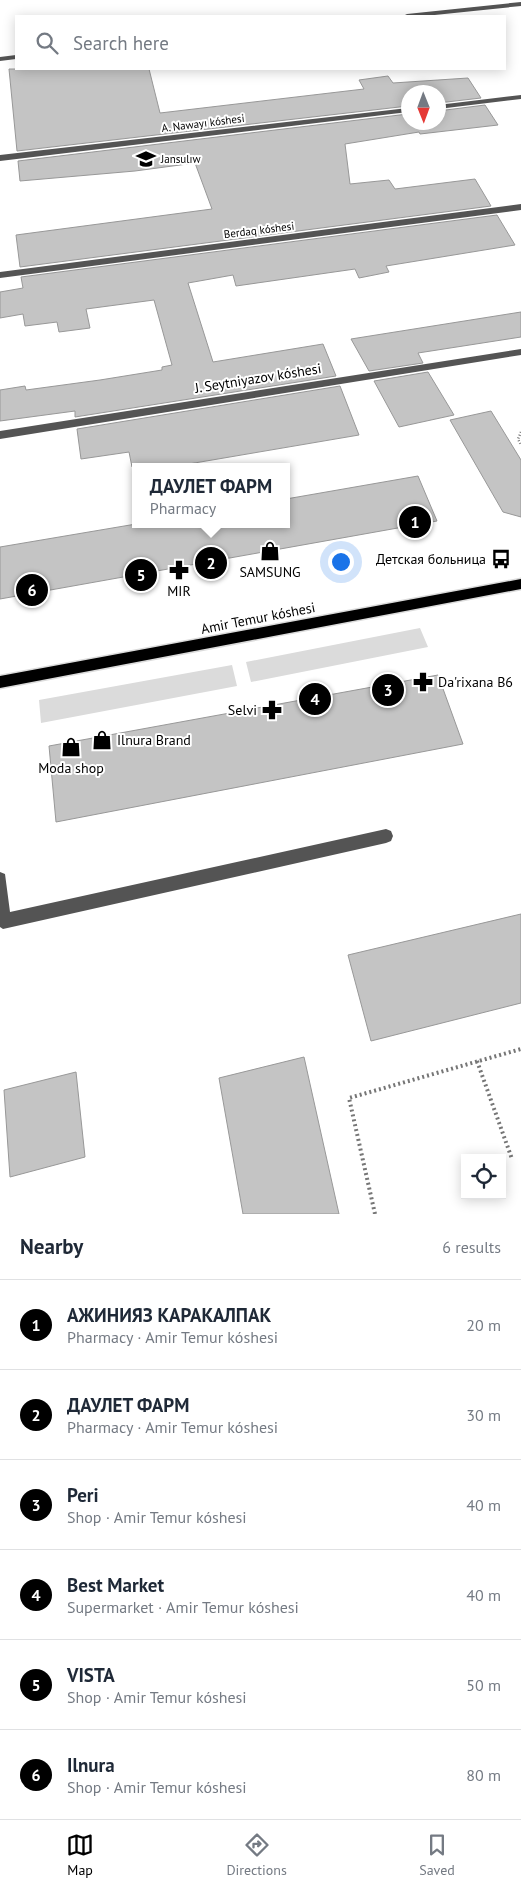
<!DOCTYPE html>
<meta charset="utf-8">
<style>
:root{--surface:#fff;--page:#f6f6f7;--text:#1f2937;--muted:#747a83;--line:#e0e1e3;--accent:#000}
body{margin:0;font-family:"PT Sans",sans-serif;background:var(--page);color:var(--text)}
.controls{position:absolute;right:15px;bottom:15px;display:grid;overflow:hidden;border-radius:0px;box-shadow:0 2px 12px #0003}
.controls button{width:45px;height:45px;display:grid;place-items:center;padding:0;border:0;border-bottom:1px solid var(--line);background:var(--surface);color:var(--text);font:25px sans-serif}
.compass{position:absolute;left:401px;top:85px;width:45px;height:45px;border-radius:50%;background:var(--surface);box-shadow:0 2px 12px #0003;rotate:179deg}
.you{position:absolute;left:340px;top:561px;width:18px;height:18px;margin:-12px;border:4px solid #fff;border-radius:50%;background:#1a73e8;box-shadow:0 0 0 8px #1a73e833}
.badge{display:grid;place-items:center;width:32px;height:32px;border-radius:50%;background:var(--accent);color:#fff;font-size:16px;font-weight:700}
.pin{position:absolute;translate:-50% -50%;border:2px solid #fff;box-shadow:0 1px 5px #0006}
.popup{position:absolute;left:132px;top:463px;width:158px;height:65px;box-sizing:border-box;display:grid;place-content:center;border-radius:0px;background:var(--surface);filter:drop-shadow(0 1px 4px #0005);font-size:16px;white-space:nowrap;color:var(--muted)}
.popup b{font-size:19px;color:var(--text)}
.popup::after{content:'';position:absolute;left:50%;top:100%;margin-left:-10px;border:10px solid transparent;border-top-color:var(--surface)}
.list{margin:0;padding:0;list-style:none}
h2{display:flex;justify-content:space-between;align-items:center;height:65px;margin:0;padding:0 20px;font-size:21px}
h2 small{font-size:16px;font-weight:400;color:var(--muted)}
.list li{display:grid;grid-template-columns:32px 1fr auto;gap:15px;align-items:center;box-sizing:border-box;height:90px;padding:0 20px;border-top:1px solid var(--line)}
.list b{display:block;font-size:19px;white-space:nowrap}
.list p{margin:0;font-size:16px;white-space:nowrap;color:var(--muted)}
.list em{font-size:16px;font-style:normal;color:var(--muted)}
.icon{flex:none;width:28px;height:28px;fill:none;stroke:currentColor;stroke-width:2;stroke-linecap:round;stroke-linejoin:round}
.map{position:relative;flex:none;width:521px;height:1214px;overflow:hidden}
.search{position:absolute;background:var(--surface);box-shadow:0 2px 12px #0003;left:15px;right:15px;top:15px;height:55px;display:flex;align-items:center;gap:12px;box-sizing:border-box;padding:0 18px;border-radius:0px;color:var(--muted);font-size:19px}
.sheet{height:605px;background:var(--surface)}
nav{display:flex;justify-content:space-around;align-items:center;box-sizing:border-box;height:70px;border-top:1px solid var(--line);background:var(--surface);font-size:14px;color:var(--muted)}
nav a{display:grid;justify-items:center;gap:2px}
nav .on{color:var(--accent)}
.map>svg:first-child{display:block}
</style>
<div class="map">
<svg width="521" height="1214" viewBox="0 0 521 1214">
<rect width="100%" height="100%" fill="#fff"/>
<!-- green -->
<path fill="#dbdbdb" d="M420,628l8,19 -177,35 -5,-20z
M232,665l5,21 -196,37 -2,-23z"/>
<!-- building -->
<path fill="#c4c4c4" stroke="#989898" d="M9,69h140l11,44 204,-24 -5,-9 29,-4 5,7 75,-5 13,20 -43,5v-11h-30v14l-391,45z
M485,105l13,20 -78,9 -1,-2 -74,12 5,40 39,-4 6,9 80,-10 16,27 -471,61 -4,-32 196,-26 -17,-46 -60,8 -115,10 -2,-20 390,-47v8h30v-11z
M497,215l18,30 -129,21 3,6 -30,6 -4,-9 -119,17 -3,-11 -45,8 25,79 110,-18 13,32 -261,41v-6l-75,10v-31l25,-4 1,4 74,-10 62,-10v-3l10,-2 -18,-65 -68,9 4,19 -31,4 -2,-10 -32,4 -2,-12 -23,4v-26l23,-4 -2,-11z
M521,312v25l-103,16 5,10 -54,8 -18,-32z
M428,372l26,43 -55,12 -25,-46z
M340,386l19,49 -188,32h-39l-3,-15 -48,7 -4,-30z
M491,411l30,49v57l-18,-5 -53,-92z
M418,476l19,45 -437,78v-52l136,-23h150v-25z
M438,675l25,69 -407,78 -7,-76z
M521,914v89l-150,38 -23,-86z
M304,1057l35,157h-96l-24,-136z
M76,1072l9,85 -75,20 -6,-87z"/>
<g fill="none" stroke-linecap="round" stroke-linejoin="round">
<defs>
<path id="major" d="M521,579v10l-521,99v-12z"/>
</defs>
<!-- major casing -->
<use href="#major" stroke="#dbdbdb" stroke-width="3"/>
<!-- path-far1 -->
<path stroke="#767676" stroke-width="2.5" stroke-dasharray="1 2" stroke-linecap="butt" d="M521,432l-3,7 3,6"/>
<!-- path -->
<path stroke="#767676" stroke-width="4" stroke-dasharray="2 3" stroke-linecap="butt" d="M477,1061l35,98
M375,1214l-26,-116 172,-49"/>
<!-- minor -->
<path fill="#545454" fill-rule="evenodd" d="M521,2v4l-96,10h-22l4,-2z
M16,55v4l-16,2v-4z
M521,95v4l-83,10v-4z
M408,108v4l-408,49v-6z
M521,204v6l-521,68v-6z
M521,349v6l-521,84v-8z
M386,829l5,2 2,5 -2,5 -5,2 -383,86 -3,-2v-55l5,2 5,38z"/>
<!-- major -->
<use href="#major" fill="#000" fill-rule="evenodd"/>
</g>
<!-- icons -->
<defs>
<symbol id="school-bare" viewBox="-9 -9 18 18"><path d="M0-5L7-2L0 1L-7-2ZM-4 1L0 2.5L4 1V4Q0 6-4 4Z" fill="#000" stroke="#fff" stroke-width="2.5" paint-order="stroke"/></symbol>
<symbol id="shop-bare" viewBox="-9 -9 18 18"><path d="M-5-2.5h2.3a2.7 3.5 0 0 1 5.4 0H5L5.5 6h-11ZM-1.5-2.5h3a1.5 2.3 0 0 0-3 0Z" fill="#000" stroke="#fff" stroke-width="2.5" paint-order="stroke"/></symbol>
<symbol id="bus-bare" viewBox="-9 -9 18 18"><path d="M-5-6H5V4H4V6H2V4H-2V6H-4V4H-5ZM-3.5-4V0h7V-4ZM-3.5 1.2v1.5H-2V1.2ZM2 1.2v1.5H3.5V1.2Z" fill="#000" stroke="#fff" stroke-width="2.5" paint-order="stroke"/></symbol>
<symbol id="pharmacy-bare" viewBox="-9 -9 18 18"><path d="M-2-6h4v4h4v4h-4v4h-4v-4h-4v-4h4Z" fill="#000" stroke="#fff" stroke-width="2.5" paint-order="stroke"/></symbol>
</defs>
<g fill-rule="evenodd">
<use href="#school-bare" x="132" y="145" width="28" height="28"/>
<use href="#shop-bare" x="256" y="537" width="28" height="28"/>
<use href="#bus-bare" x="487" y="545" width="28" height="28"/>
<use href="#pharmacy-bare" x="165" y="556" width="28" height="28"/>
<use href="#pharmacy-bare" x="409" y="668" width="28" height="28"/>
<use href="#pharmacy-bare" x="258" y="696" width="28" height="28"/>
<use href="#shop-bare" x="88" y="726" width="28" height="28"/>
<use href="#shop-bare" x="57" y="733" width="28" height="28"/>
</g>
<g text-anchor="middle" dominant-baseline="central" stroke-width="4" stroke-linejoin="round" paint-order="stroke">
<!-- far-street labels -->
<g font-size="11" fill="#000" stroke="#fff">
<text transform="translate(203 123) rotate(-7)">A. Nawayı kóshesi</text>
<text transform="translate(259 230) rotate(-7)">Berdaq kóshesi</text>
</g>
<!-- far-poi labels -->
<g font-size="11" fill="#000" stroke="#fff" text-anchor="start">
<text x="161" y="159">Jansulıw</text>
</g>
<!-- street labels -->
<g font-size="14" fill="#000" stroke="#fff">
<text transform="translate(258 378) rotate(-9)">J. Seytniyazov kóshesi</text>
<text transform="translate(258 618) rotate(-11)">Amir Temur kóshesi</text>
</g>
<!-- poi labels -->
<g font-size="14" fill="#000" stroke="#fff">
<text x="486" y="559" text-anchor="end">Детская больница</text>
<text x="270" y="572">SAMSUNG</text>
<text x="179" y="591">MIR</text>
<text x="438" y="682" text-anchor="start">Da'rixana B6</text>
<text x="257" y="710" text-anchor="end">Selvi</text>
<text x="117" y="740" text-anchor="start">Ilnura Brand</text>
<text x="71" y="768">Moda shop</text>
</g>
</g>
</svg>
<div class="controls">
<button><svg class="icon" aria-label="locate" viewBox="0 0 24 24"><circle cx="12" cy="12" r="6"/><path d="M12 2v4M12 18v4M2 12h4M18 12h4"/></svg></button>
</div>
<svg class="compass" viewBox="-18 -18 36 36"><path d="M0-13l5 13h-10z" fill="#e53935"/><path d="M0 13l5-13h-10z" fill="#747a83"/></svg>
<div class="you"></div>
<div class="pin badge" style="left:415px;top:522px">1</div>
<div class="pin badge" style="left:211px;top:563px">2</div>
<div class="popup"><b>ДАУЛЕТ ФАРМ</b>Pharmacy</div>
<div class="pin badge" style="left:388px;top:690px">3</div>
<div class="pin badge" style="left:315px;top:699px">4</div>
<div class="pin badge" style="left:141px;top:575px">5</div>
<div class="pin badge" style="left:32px;top:590px">6</div>
<div class="search"><svg class="icon" aria-label="search" viewBox="0 0 24 24"><circle cx="10" cy="10" r="6"/><path d="M15 15l6 6"/></svg>Search here</div>
</div>
<section class="sheet">
<h2>Nearby<small>6 results</small></h2>
<ul class="list">
<li><span class="badge">1</span><div><b>АЖИНИЯЗ КАРАКАЛПАК</b><p>Pharmacy · Amir Temur kóshesi</p></div><em>20 m</em></li>
<li><span class="badge">2</span><div><b>ДАУЛЕТ ФАРМ</b><p>Pharmacy · Amir Temur kóshesi</p></div><em>30 m</em></li>
<li><span class="badge">3</span><div><b>Peri</b><p>Shop · Amir Temur kóshesi</p></div><em>40 m</em></li>
<li><span class="badge">4</span><div><b>Best Market</b><p>Supermarket · Amir Temur kóshesi</p></div><em>40 m</em></li>
<li><span class="badge">5</span><div><b>VISTA</b><p>Shop · Amir Temur kóshesi</p></div><em>50 m</em></li>
<li><span class="badge">6</span><div><b>Ilnura</b><p>Shop · Amir Temur kóshesi</p></div><em>80 m</em></li>
</ul>
</section>
<nav>
<a class="on"><svg class="icon" aria-label="map" viewBox="0 0 24 24"><path d="M3 6l6-2 6 2 6-2v14l-6 2-6-2-6 2zM9 4v14M15 6v14"/></svg>Map</a>
<a><svg class="icon" aria-label="directions" viewBox="0 0 24 24"><path d="M12 3l9 9-9 9-9-9zM9 14v-3h6M13 9l2 2-2 2"/></svg>Directions</a>
<a><svg class="icon" aria-label="saved" viewBox="0 0 24 24"><path d="M7 4h10v16l-5-4-5 4z"/></svg>Saved</a>
</nav>
